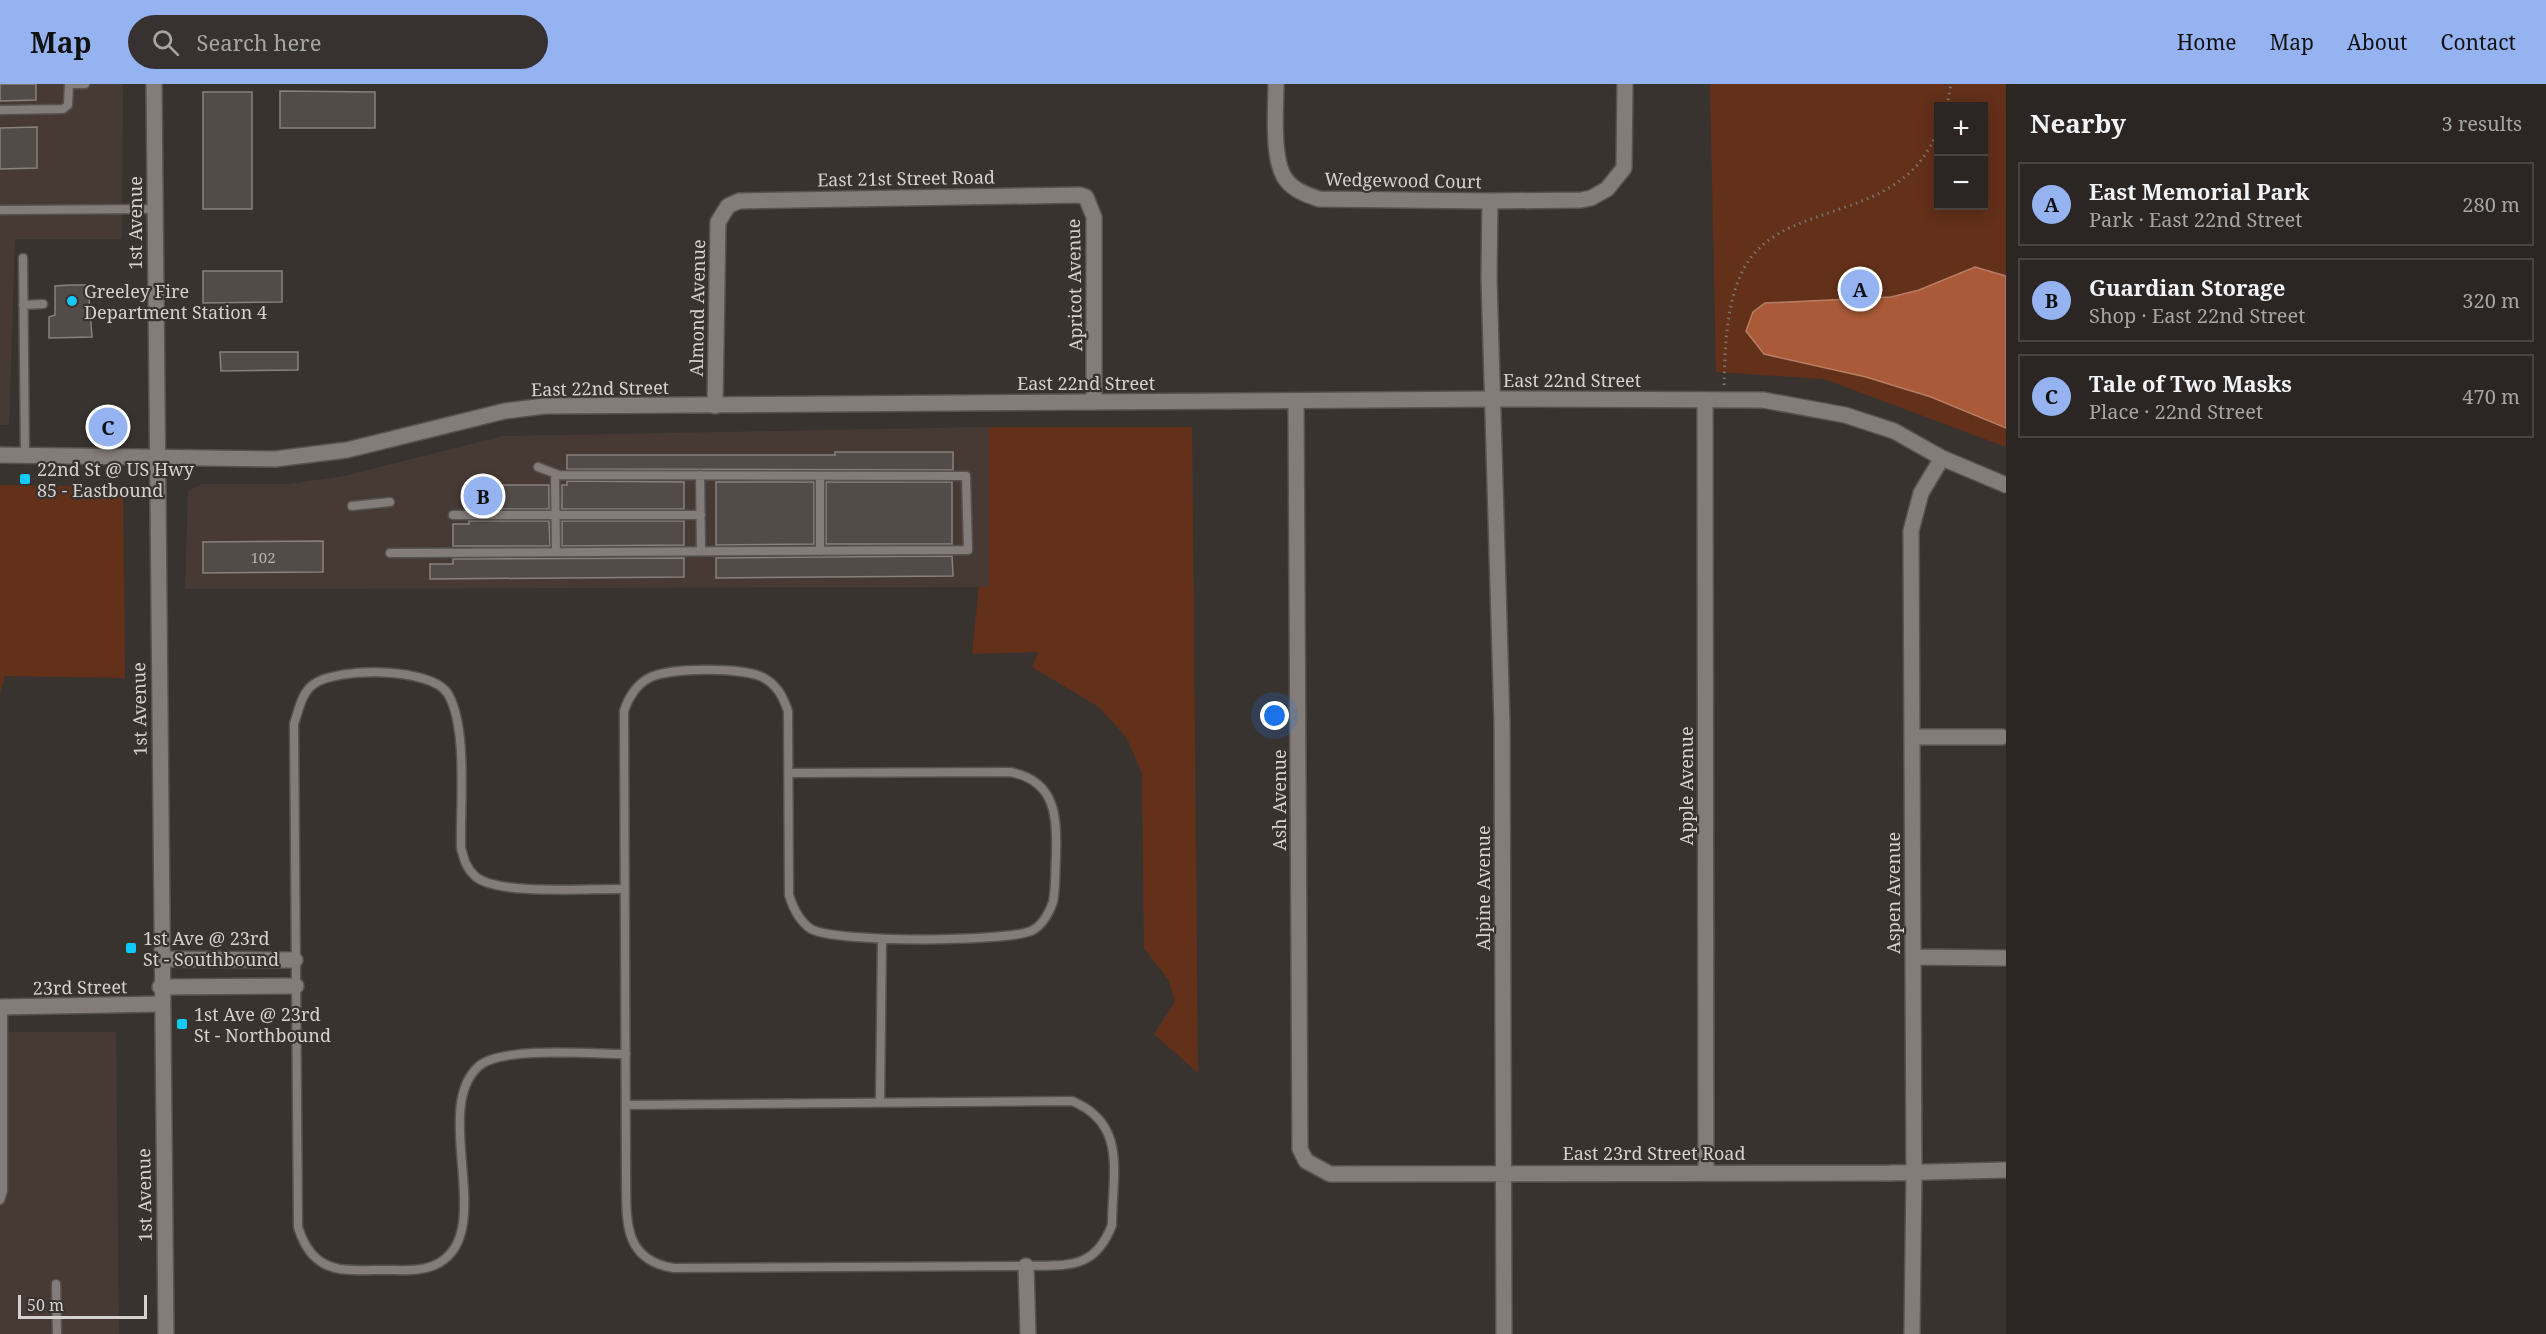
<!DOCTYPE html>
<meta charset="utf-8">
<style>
:root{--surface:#2b2624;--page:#373231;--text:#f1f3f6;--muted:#a6a5a6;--line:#474341;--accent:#95b2f1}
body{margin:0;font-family:"Noto Serif",serif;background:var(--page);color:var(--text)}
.controls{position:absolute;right:18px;top:18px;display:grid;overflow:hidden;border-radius:0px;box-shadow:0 3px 15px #0003}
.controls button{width:54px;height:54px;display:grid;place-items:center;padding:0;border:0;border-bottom:2px solid var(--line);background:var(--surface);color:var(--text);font:30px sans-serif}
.scale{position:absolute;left:18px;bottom:15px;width:129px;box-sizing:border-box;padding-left:6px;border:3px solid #d5d1cf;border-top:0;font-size:16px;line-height:21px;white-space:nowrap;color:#d5d1cf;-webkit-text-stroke:4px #393330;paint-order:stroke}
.you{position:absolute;left:1275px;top:632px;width:21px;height:21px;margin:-15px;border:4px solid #fff;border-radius:50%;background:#1a73e8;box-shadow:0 0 0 9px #1a73e833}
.badge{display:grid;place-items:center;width:39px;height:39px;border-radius:50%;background:var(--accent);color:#111;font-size:20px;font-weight:700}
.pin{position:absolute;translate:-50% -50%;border:3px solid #fff;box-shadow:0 2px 6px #0006}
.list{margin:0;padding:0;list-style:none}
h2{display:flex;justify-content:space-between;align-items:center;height:78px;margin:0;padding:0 24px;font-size:26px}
h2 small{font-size:20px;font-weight:400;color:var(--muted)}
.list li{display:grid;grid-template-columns:39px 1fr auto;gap:18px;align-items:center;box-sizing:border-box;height:84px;margin:0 12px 12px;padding:0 12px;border:2px solid var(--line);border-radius:0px}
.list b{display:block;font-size:22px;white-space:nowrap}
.list p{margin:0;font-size:20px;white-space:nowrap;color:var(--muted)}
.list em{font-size:20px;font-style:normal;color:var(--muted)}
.icon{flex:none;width:33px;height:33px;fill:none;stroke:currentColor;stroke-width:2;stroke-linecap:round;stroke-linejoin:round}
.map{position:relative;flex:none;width:2006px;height:1250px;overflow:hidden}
header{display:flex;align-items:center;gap:36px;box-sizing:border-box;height:84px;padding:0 30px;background:var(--accent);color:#111}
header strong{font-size:28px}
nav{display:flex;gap:33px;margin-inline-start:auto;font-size:21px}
.search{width:420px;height:54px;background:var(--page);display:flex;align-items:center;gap:15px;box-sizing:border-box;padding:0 21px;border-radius:33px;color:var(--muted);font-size:22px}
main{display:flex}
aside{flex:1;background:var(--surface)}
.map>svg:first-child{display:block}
</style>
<header>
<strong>Map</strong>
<div class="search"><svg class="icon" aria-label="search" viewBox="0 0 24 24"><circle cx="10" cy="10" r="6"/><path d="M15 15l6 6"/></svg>Search here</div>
<nav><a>Home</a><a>Map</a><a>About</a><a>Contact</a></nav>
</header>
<main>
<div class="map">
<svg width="2006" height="1250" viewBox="0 0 2006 1250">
<rect width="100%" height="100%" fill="#393330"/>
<!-- built -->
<path fill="#473a35" d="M0,0h123l-1,155h-107l-6,186h-9z
M989,343v160l-804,2 3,-98 14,-7h87l55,-8 159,-40z
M0,948h116l3,302h-119z"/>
<!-- green -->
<path fill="#63301a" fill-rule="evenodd" d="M1710,0h296v363l-182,-68 -108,-7zM1938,22h46v100h-46z
M989,343h203l6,646 -44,-39 21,-32 -6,-21 -25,-33 -2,-175 -16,-36 -27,-30 -67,-40 6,-15 -66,2 7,-67 10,-1z
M0,401l123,2 2,191 -120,-2 -5,18z"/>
<!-- water -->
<path fill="#aa5a38" stroke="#b77e65" stroke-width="1.5" d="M1975,183l31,9v152l-75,-31 -65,-20 -102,-23 -18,-23 7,-19 12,-9 126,-6 28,-7z"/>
<!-- building -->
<path fill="#524b48" stroke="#88817e" stroke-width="1.5" d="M0,0h36v16l-36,1z
M280,7l95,1v36h-95z
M203,8h49v117h-49z
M37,43v41l-37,1v-41z
M203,187h79v31l-79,1z
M70,201h18l4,52 -43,1v-21l6,-2v-29z
M220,268h78v18l-77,1z
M835,368h118v18l-386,-1v-14h268z
M567,397l117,1v27h-122v-24h5z
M716,398h98v62l-98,1z
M826,398h126v62h-126z
M469,401h80v24h-80z
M469,437h80l1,25h-97v-22h16z
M562,437h122v24l-122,1z
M323,457v31l-120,1v-31z
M952,472l1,20 -237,2v-20z
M684,474v19l-254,2v-15h23v-5z"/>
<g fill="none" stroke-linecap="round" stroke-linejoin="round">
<defs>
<path id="service" d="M69,0h16
M0,26l63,-1 5,-4 1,-21
M0,126l155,-1
M23,174l2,197
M23,221l20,-1
M555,390l1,78
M700,391l1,76
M820,392v75
M352,422l38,-4
M453,431h248
M390,469l578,-3 -2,-74 -407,-1 -21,-8
M624,805c-32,-1 -128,7 -149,-13 -9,-8 -11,-17 -14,-28 -1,-42 7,-120 -13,-154 -16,-27 -111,-27 -134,-10 -13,9 -15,26 -20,40l4,503c7,22 18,38 42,42 15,2 31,1 46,1 18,0 37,2 53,-7 58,-33 -9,-154 40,-197 23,-20 114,-12 147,-12
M880,1017l2,-162
M626,1021l446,-4c56,23 40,73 40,124 -17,45 -45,40 -86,41l-352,2c-54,-8 -47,-53 -48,-95l-2,-462c4,-13 13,-27 25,-33 20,-11 96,-11 115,0 14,8 19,19 24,33l1,184c4,13 10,26 22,34 25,14 192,13 220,2 11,-5 18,-18 22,-29 3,-15 2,-31 3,-46 1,-40 0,-75 -46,-84l-221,1
M0,1116l3,-9v-184
M56,1200l1,50"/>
<path id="minor" d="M1276,0c0,24 -5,79 11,97 8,10 21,14 32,18l171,2 91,-1 10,-2 16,-9 17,-21 1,-84
M1490,117l-1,77 13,445 2,611
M1705,316l1,773
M1296,317l4,748 6,12 24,13 559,-1 117,-3
M715,322l3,-184 10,-16 11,-5 341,-6 6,2 8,20v185
M1912,653h90
M1913,873l91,1
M161,875l134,1
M160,903l136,-1
M0,923l161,-3
M1026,1182l2,68
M1912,1250l2,-161 -3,-642 10,-38 21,-35"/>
<path id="tertiary" d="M0,371l275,4 72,-9 158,-39 40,-5 948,-7 270,1 82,15 49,16 48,27 64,27"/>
<path id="secondary" d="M154,0l12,1250"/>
</defs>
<!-- service casing -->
<use href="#service" stroke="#56524f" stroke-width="11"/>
<!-- minor casing -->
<use href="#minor" stroke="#56524f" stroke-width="18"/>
<!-- tertiary casing -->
<use href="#tertiary" stroke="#56524f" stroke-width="18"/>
<!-- secondary casing -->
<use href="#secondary" stroke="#56524f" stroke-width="18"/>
<!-- path -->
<path stroke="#7a7572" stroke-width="3" stroke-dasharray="1.5 4.5" stroke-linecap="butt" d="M1947,22l4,-22
M1724,301c1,-37 2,-79 18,-113 37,-77 161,-44 196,-143"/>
<!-- service -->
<use href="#service" stroke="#837c79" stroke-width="8"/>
<!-- minor -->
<use href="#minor" stroke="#837c79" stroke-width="15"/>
<!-- tertiary -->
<use href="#tertiary" stroke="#837c79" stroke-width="15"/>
<!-- secondary -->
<use href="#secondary" stroke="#837c79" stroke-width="15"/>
</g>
<!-- markers -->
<g fill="#11cafb" stroke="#393330" stroke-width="2">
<circle cx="72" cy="217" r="6"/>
<rect x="19" y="389" width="12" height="12" rx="3"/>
<rect x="125" y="858" width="12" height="12" rx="3"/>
<rect x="176" y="934" width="12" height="12" rx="3"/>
</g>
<g text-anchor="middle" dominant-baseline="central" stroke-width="4.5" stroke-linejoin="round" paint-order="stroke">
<!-- number labels -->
<g font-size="15" fill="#b4b0ad">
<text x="263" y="473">102</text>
</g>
<!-- street labels -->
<g font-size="18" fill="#d5d1cf" stroke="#393330">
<text transform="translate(906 94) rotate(-1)">East 21st Street Road</text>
<text transform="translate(1403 96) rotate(1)">Wedgewood Court</text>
<text transform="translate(135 139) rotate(-90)">1st Avenue</text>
<text transform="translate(1074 201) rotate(-91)">Apricot Avenue</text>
<text transform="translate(697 224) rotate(-89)">Almond Avenue</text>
<text x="1572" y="296">East 22nd Street</text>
<text x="1086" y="299">East 22nd Street</text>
<text transform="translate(600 304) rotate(-1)">East 22nd Street</text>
<text transform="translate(139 625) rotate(-91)">1st Avenue</text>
<text transform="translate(1686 702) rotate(-90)">Apple Avenue</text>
<text transform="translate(1279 716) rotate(-90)">Ash Avenue</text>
<text transform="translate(1483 804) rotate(-90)">Alpine Avenue</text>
<text transform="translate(1893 809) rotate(-90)">Aspen Avenue</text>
<text transform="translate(80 903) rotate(-1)">23rd Street</text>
<text x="1654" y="1069">East 23rd Street Road</text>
<text transform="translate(144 1111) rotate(-91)">1st Avenue</text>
</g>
<!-- poi labels -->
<g font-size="18" fill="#d5d1cf" stroke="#393330" text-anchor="start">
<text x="84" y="207">Greeley Fire<tspan x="84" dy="21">Department Station 4</tspan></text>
<text x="37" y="385">22nd St @ US Hwy<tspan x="37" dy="21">85 - Eastbound</tspan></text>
<text x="143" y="854">1st Ave @ 23rd<tspan x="143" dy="21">St - Southbound</tspan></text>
<text x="194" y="930">1st Ave @ 23rd<tspan x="194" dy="21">St - Northbound</tspan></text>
</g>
</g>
</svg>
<div class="controls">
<button>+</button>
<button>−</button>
</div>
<div class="scale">50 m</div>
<div class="you"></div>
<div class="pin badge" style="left:1860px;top:205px">A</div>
<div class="pin badge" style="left:483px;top:412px">B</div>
<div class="pin badge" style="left:108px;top:343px">C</div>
</div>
<aside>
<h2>Nearby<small>3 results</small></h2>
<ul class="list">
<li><span class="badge">A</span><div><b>East Memorial Park</b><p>Park · East 22nd Street</p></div><em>280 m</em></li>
<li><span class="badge">B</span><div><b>Guardian Storage</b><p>Shop · East 22nd Street</p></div><em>320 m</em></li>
<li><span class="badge">C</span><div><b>Tale of Two Masks</b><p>Place · 22nd Street</p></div><em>470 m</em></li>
</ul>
</aside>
</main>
